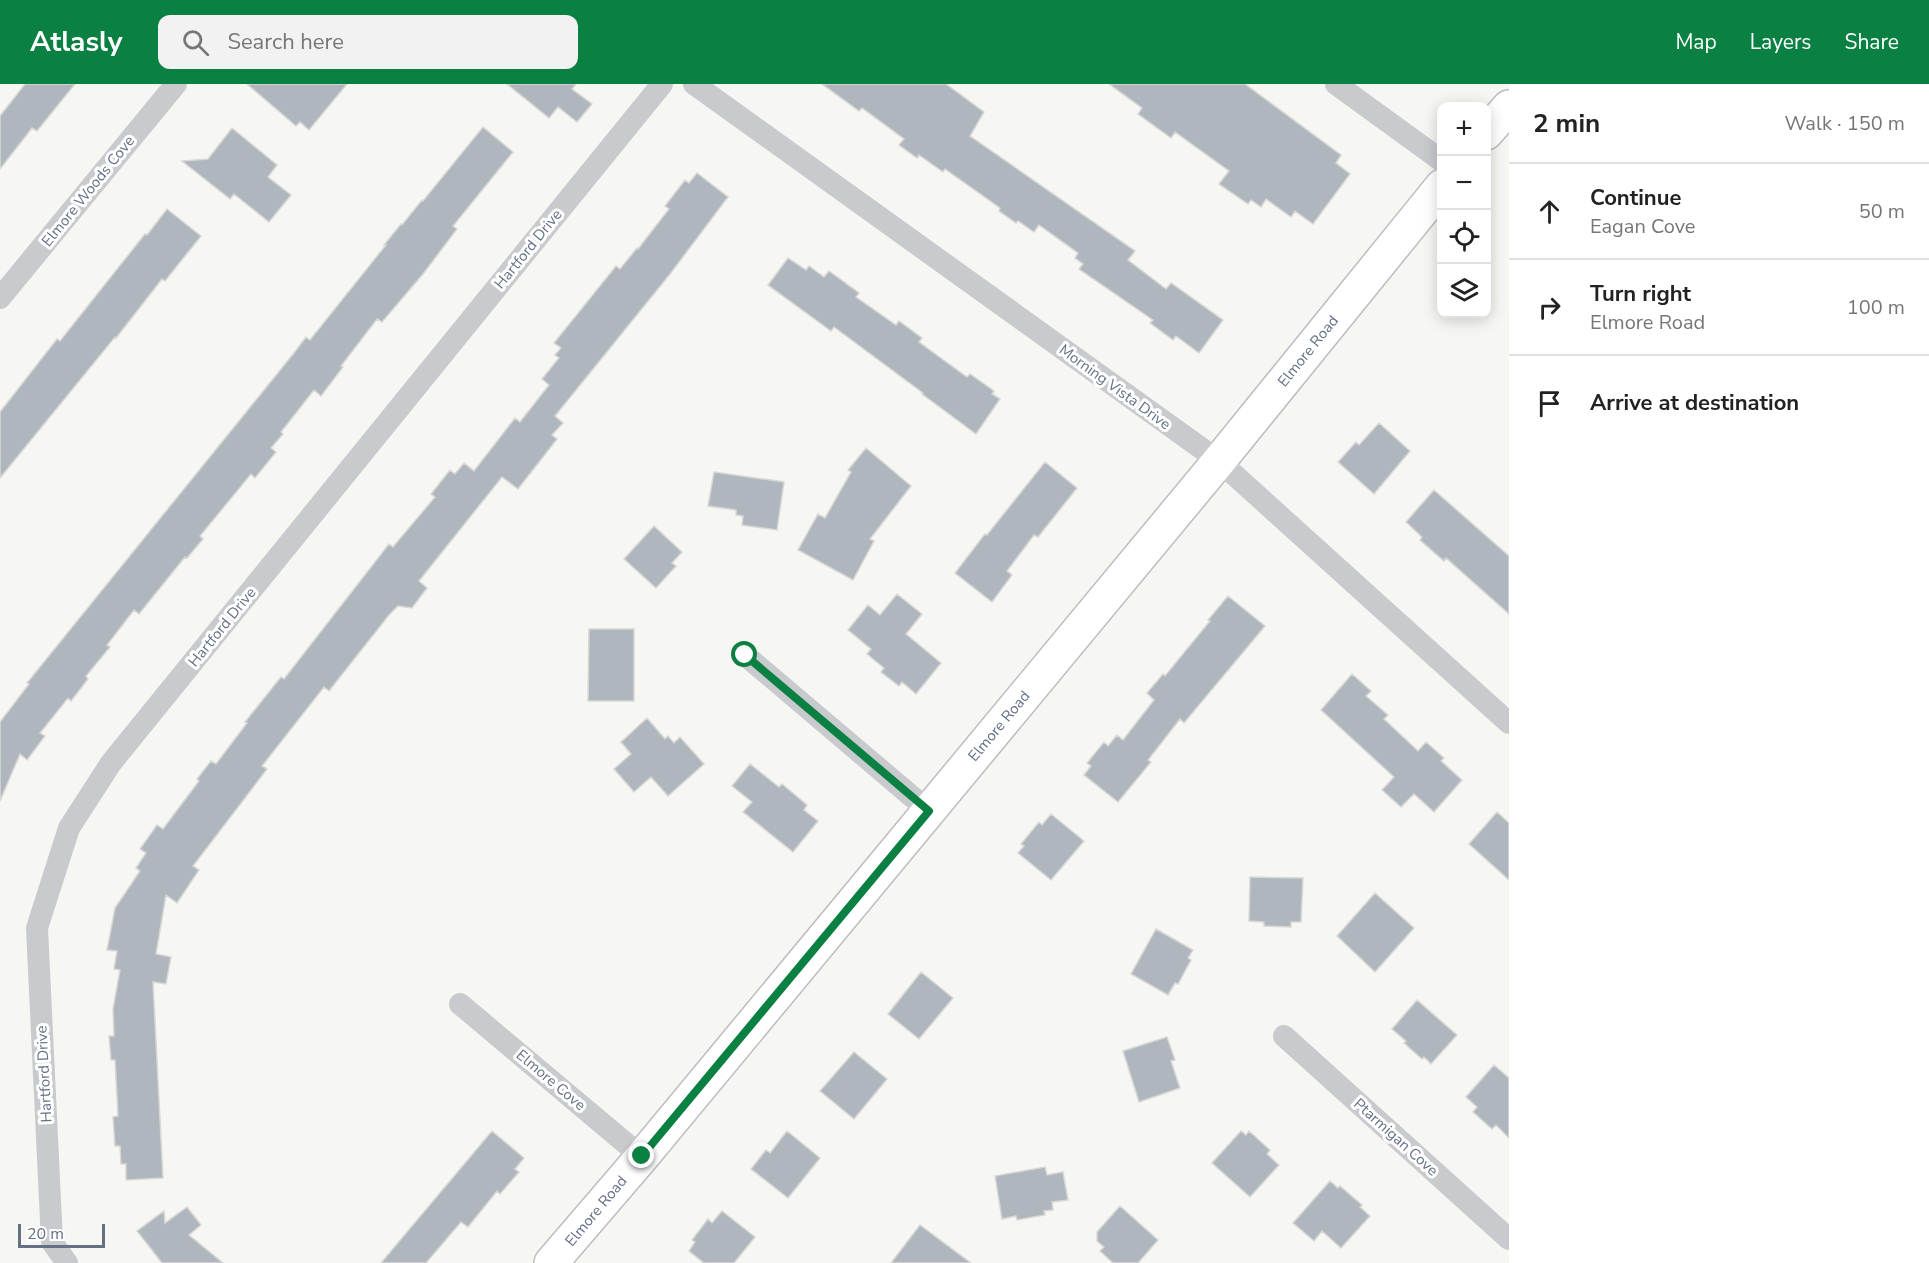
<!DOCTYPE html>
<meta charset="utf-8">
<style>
:root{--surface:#fff;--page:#f2f2f2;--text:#222;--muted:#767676;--line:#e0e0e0;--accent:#0b8043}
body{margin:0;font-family:"Nunito Sans",sans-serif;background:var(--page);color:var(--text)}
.controls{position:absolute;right:18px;top:18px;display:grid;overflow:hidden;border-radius:12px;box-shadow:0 3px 15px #0003}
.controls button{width:54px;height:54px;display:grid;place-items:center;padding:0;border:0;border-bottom:2px solid var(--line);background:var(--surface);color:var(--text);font:30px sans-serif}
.scale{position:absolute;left:18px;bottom:15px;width:87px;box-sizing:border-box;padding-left:6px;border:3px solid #647185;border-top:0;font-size:16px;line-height:21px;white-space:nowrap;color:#647185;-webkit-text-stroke:4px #fff;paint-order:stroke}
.stop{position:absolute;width:18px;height:18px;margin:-14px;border:4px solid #0b8043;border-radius:50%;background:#fff}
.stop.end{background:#0b8043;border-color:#fff;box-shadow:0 2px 6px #0008}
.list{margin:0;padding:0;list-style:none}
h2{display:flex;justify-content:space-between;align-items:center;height:78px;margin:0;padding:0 24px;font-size:26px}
h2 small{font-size:20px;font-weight:400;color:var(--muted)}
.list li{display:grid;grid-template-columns:39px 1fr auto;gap:18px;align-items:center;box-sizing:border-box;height:96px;padding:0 24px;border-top:2px solid var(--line)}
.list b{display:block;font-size:22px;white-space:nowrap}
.list p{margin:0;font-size:20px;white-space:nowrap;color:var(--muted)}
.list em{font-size:20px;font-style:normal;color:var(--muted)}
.icon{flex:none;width:33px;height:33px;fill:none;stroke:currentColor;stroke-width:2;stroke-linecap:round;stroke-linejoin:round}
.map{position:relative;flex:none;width:1509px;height:1179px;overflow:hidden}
header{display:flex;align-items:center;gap:36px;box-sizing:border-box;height:84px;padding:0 30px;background:var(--accent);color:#fff}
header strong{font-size:28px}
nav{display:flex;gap:33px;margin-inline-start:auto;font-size:21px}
.search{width:420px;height:54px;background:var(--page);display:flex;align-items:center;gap:15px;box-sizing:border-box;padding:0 21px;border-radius:12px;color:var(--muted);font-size:22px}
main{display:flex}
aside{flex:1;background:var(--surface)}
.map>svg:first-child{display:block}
</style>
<header>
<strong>Atlasly</strong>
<div class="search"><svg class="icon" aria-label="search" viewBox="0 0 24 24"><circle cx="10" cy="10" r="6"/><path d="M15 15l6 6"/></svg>Search here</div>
<nav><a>Map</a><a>Layers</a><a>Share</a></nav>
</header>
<main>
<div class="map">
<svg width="1509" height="1179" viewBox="0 0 1509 1179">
<rect width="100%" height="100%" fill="#f6f6f2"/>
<!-- building -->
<path fill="#b0b6bd" stroke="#d7d8d5" stroke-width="1.5" d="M25,0h50l-38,47 -5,-3 -32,41v-53z
M247,0h100l-38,46 -9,-8 -4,4z
M507,0h69l-4,5 20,15 -15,18 -19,-15 -9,11z
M822,0h124l38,28 -14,24 165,115 -7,9 38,29 5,-6 52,37 -24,33 -23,-17 -3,4 -23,-17 3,-3 -74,-51 4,-5 -8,-6 3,-5 -39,-28 -5,7 -16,-11 -2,2 -17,-12 1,-3 -55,-39 -2,3 -24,-17 -2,3 -18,-13 5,-6 -42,-31 -3,3z
M1109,0h136l96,71 -5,8 14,11 -37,50 -18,-13 -4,6 -25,-18 -5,8 -10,-7 -3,4 -29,-20 10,-13 -54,-39 -4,6 -33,-24 4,-6z
M483,43l30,25 -60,74 4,3 -34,45 -41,48 -5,-3 -36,47 2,1 -22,29 -7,-6 -33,42 2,2 -12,14 5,4 -21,26 -4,-4 -51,62 3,3 -16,19 -2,-1 -46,57 -5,-4 -27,35 3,2 -24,29 2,3 -17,22 -3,-3 -28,35 5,3 -18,24 -7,-6 -20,47v-79l29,-38 -2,-1 267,-330 12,-16 4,3 76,-95h-2l17,-21 1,1 20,-25 1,1z
M232,44l45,37 -9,12 23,18 -22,27 -35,-28 -4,5 -48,-38 26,-2z
M697,89l31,24 -58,77 -115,142 8,7 -11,12 5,4 -39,50 -16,-12 -83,104 8,7 -15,20 -14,-2 -9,9 -60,76 -5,-4 -62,79 5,3 -74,97 6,4 -22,33 -11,-8 -10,59 15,3 -5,27 -13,-2 10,196 -37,2v-16h-5l-1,-18h-5l-2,-29 5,-1 -3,-56h-4l-2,-24h5l-1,-27 7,-39 -6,-1 3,-18 -10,-1 8,-42 25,-37 -4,-3 10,-15 -6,-4 17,-24 6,4 36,-48 -2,-2 14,-18 5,3 31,-41 -2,-1 36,-45 3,2 105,-135 4,3 42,-50 -4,-3 19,-24 5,4 9,-11 10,8 41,-53 5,4 29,-37 -7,-6 17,-21 -4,-3 6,-7 -7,-5 62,-77 4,3 17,-21 1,1 31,-40 -4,-3 20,-26 4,3z
M167,125l34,27 -36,45 -3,-2 -46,59 -1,-1 -115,141v-66l57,-73 3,2 85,-107 2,1z
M788,174l18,12 3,-4 15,11 5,-6 30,22 -3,4 40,28 3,-4 23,17 -3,4 30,22 18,13 3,-3 24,17 -2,3 8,5 -24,35 -54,-40 1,-1 -89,-66 -3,4 -63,-46z
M1379,339l31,28 -36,43 -36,-32 18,-20 3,3z
M866,364l45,38 -41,53 4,2 -21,39 -55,-30 20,-36 7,4 26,-46 -3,-2z
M1045,378l32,26 -39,49 -4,-2 -27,36 5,4 -20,27 -37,-29 30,-39 2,1z
M714,388l70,10 -7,48 -35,-5 1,-9 -7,-1v-5l-28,-4z
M1434,406l75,66v58l-63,-56 -2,3 -24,-21 2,-3 -16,-15z
M654,442l28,26 -10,11 4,3 -20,22 -32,-29z
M897,510l25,20 -16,20 35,29 -25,31 -14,-12 -3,4 -18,-14 3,-4 -17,-14 4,-5 -23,-19 20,-25 12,10z
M1228,512l37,30 -81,97 -4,-4 -32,41 3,2 -33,40 -34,-27 7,-9 -4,-3 17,-21 4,4 9,-11 6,5 31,-40 -7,-7 16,-19 2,2 45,-55 -2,-1z
M589,545h45v72h-46z
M1352,590l19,17 -5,5 22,19 -4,4 34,32 8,-9 18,16 -3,3 21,19 -28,32 -20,-18 -13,13 -19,-17 12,-13 -73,-67z
M647,634l18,21 3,-3 6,7 6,-6 24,27 -36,32 -17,-19 -17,15 -20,-23 17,-15 -10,-12z
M750,680l29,23 3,-3 25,21 -3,5 14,11 -25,31 -50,-40 9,-10 -20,-16z
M1497,728l12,11v57l-40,-36z
M1051,730l33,27 -33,39 -33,-27 6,-7 -3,-2 18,-22 3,3z
M1250,793l53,1 -2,44h-10v5l-27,-1v-4l-15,-1z
M1375,809l39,35 -39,44 -38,-36z
M1156,845l37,21 -5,8 3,2 -13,24 -3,-1 -7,12 -37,-21z
M921,888l32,26 -34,41 -31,-25z
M1417,916l40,35 -26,29 -7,-7 -2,2 -18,-16 2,-2 -14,-12z
M1167,953l8,23 -4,1 9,27 -41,14 -16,-51z
M854,968l33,27 -33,40 -34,-28z
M1494,981l15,13v60l-13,-13 -4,4 -19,-17 4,-5 -11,-10z
M492,1047l32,27 -9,11 4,3 -19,22 -3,-3 -29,36 -7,-5 -35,41h-45z
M787,1047l33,27 -32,40 -37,-29 15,-19 4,3z
M1241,1047l5,4 3,-4 21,19 -3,4 12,11 -29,32 -38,-34z
M1045,1083l2,8 16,-3 5,28 -16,2 1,8 -9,1 1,4 -28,5 -1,-4 -14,3 -7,-43z
M1330,1097l8,7 2,-2 22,19 -2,2 10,9 -29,32 -19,-17 -8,10 -21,-18z
M1120,1122l38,34 -20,23h-25l-13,-12 4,-4 -7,-6v-9z
M187,1123l14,18 -12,10 34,28h-61l-25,-32 27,-20 1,12z
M722,1127l33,26 -21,26h-30l-15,-12 6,-9 -3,-2 16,-21 4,4z
M920,1141l51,38h-80z"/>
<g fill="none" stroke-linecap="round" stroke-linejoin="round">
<defs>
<path id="secondary" d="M1486,49l23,-26
M551,1179l91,-106 577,-696 223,-275"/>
</defs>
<!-- secondary casing -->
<use href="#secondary" stroke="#babdc2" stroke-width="36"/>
<!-- street -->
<path stroke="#c8cace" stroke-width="22" d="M694,0l525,377 290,262
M1336,0l106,77
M0,214l176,-214
M745,571l184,156
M460,920l182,153
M1284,952l225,203
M67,1179l-15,-21 -15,-314 32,-100 42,-65 551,-679"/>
<!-- secondary -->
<use href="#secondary" stroke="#fff" stroke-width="33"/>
</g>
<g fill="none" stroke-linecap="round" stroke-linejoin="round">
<!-- route -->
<path stroke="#0b8043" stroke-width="8" d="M642,1072l287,-345 -184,-156"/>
</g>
<g text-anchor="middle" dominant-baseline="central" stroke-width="6" stroke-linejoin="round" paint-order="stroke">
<!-- street labels -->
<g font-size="15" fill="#647185" stroke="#fff">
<text transform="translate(88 107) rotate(-51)">Elmore Woods Cove</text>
<text transform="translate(528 165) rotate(-51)">Hartford Drive</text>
<text transform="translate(1308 267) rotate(-51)">Elmore Road</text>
<text transform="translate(1115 303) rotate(36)">Morning Vista Drive</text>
<text transform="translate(222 543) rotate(-51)">Hartford Drive</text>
<text transform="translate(999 642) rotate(-50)">Elmore Road</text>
<text transform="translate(44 990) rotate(-93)">Hartford Drive</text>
<text transform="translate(551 996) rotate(40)">Elmore Cove</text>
<text transform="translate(1396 1053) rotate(42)">Ptarmigan Cove</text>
<text transform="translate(596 1127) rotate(-50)">Elmore Road</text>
</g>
</g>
</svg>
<div class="controls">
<button>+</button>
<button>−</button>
<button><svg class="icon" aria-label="locate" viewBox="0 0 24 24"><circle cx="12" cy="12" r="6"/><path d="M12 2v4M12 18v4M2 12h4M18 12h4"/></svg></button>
<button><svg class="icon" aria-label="layers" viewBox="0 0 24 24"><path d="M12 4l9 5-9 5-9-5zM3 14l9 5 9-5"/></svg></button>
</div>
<div class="scale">20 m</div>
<div class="stop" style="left:745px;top:571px"></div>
<div class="stop end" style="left:642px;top:1072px"></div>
</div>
<aside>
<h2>2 min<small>Walk · 150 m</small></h2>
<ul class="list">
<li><svg class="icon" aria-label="ahead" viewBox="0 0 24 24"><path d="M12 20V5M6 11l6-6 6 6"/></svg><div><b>Continue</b><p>Eagan Cove</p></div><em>50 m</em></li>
<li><svg class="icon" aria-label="right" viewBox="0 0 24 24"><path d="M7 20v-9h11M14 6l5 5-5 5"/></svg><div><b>Turn right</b><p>Elmore Road</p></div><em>100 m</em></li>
<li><svg class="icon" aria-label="arrive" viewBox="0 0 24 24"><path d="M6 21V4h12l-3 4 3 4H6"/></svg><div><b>Arrive at destination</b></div></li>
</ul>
</aside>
</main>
